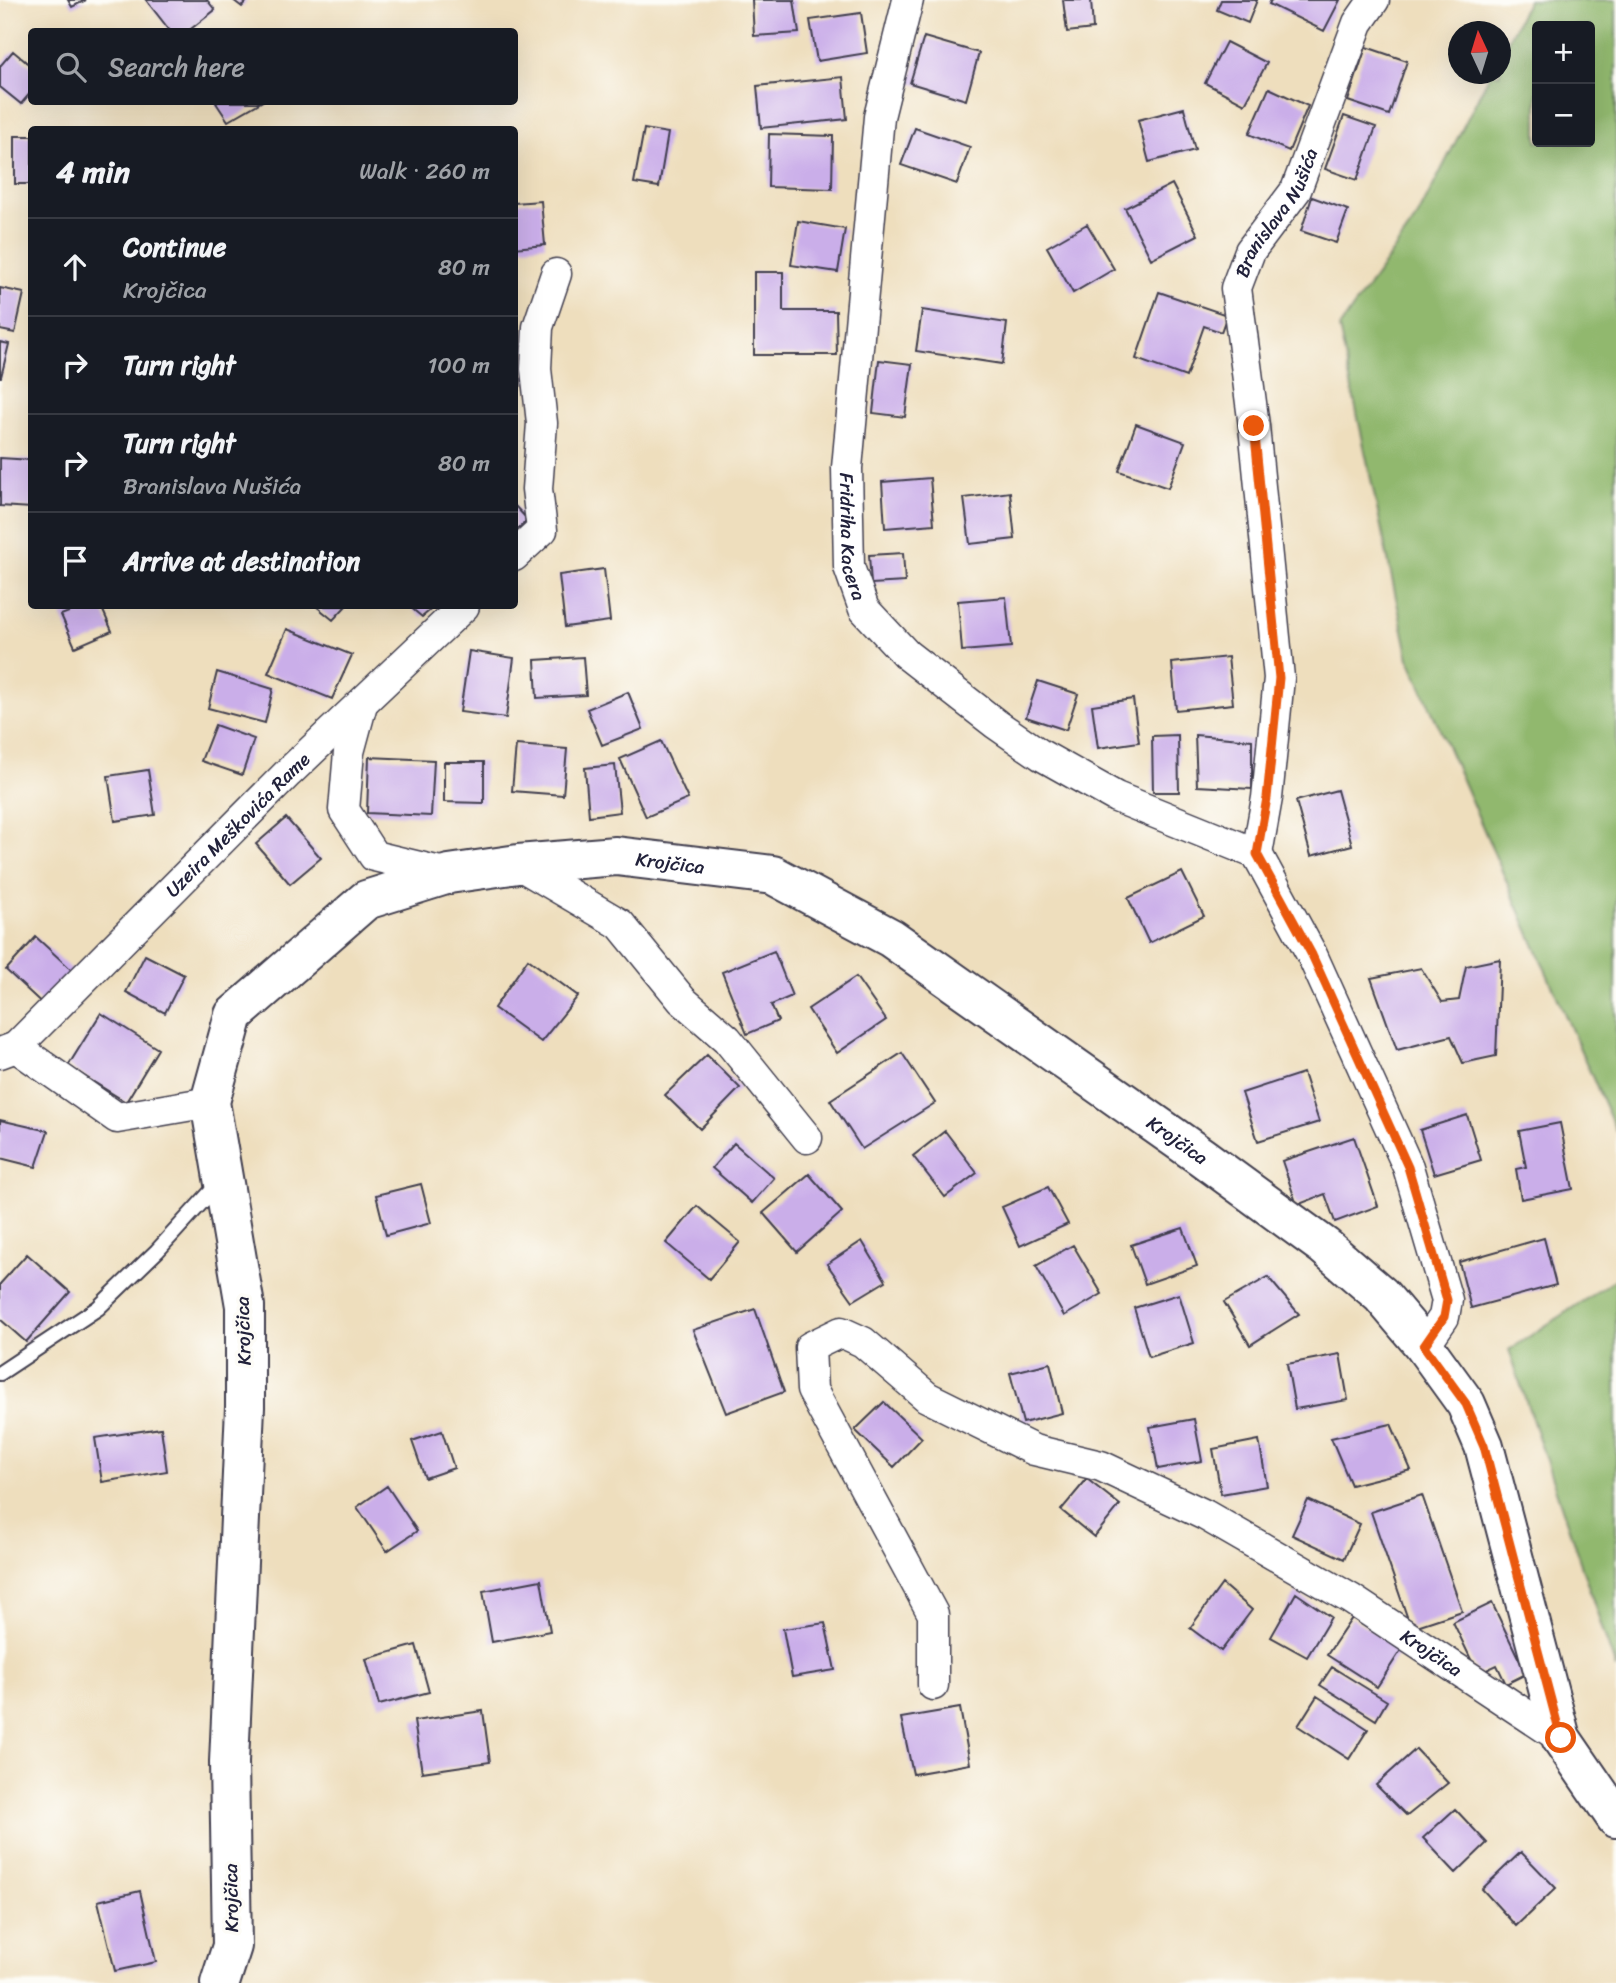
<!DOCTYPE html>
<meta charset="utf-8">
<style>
:root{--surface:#171b24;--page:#20242c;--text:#f1f3f6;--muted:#9ea1a6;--line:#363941}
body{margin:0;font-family:Sriracha,sans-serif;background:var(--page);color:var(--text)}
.controls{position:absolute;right:21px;top:21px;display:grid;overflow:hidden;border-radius:7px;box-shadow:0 7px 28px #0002}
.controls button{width:63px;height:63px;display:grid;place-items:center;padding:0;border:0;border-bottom:2px solid var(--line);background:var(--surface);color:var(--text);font:35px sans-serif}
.compass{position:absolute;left:1448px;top:21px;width:63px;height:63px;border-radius:50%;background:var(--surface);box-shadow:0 7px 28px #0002;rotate:356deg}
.stop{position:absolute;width:21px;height:21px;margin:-16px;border:5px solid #ea580c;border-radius:50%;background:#fff}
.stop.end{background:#ea580c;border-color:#fff;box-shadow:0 2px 7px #0008}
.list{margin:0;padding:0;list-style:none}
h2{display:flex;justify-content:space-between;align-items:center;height:91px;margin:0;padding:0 28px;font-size:30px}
h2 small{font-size:23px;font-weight:400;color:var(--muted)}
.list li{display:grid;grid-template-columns:46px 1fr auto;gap:21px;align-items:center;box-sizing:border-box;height:98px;padding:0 28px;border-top:2px solid var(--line)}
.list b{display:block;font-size:26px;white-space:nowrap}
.list p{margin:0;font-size:23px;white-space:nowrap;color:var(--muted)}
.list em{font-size:23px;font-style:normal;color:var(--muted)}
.icon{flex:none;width:38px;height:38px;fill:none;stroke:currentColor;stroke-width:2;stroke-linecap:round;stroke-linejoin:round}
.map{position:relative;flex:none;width:1616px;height:1983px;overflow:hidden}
.search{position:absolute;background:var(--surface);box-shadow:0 7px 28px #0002;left:28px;top:28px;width:490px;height:77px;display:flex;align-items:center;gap:18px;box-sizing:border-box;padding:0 24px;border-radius:7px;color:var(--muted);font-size:26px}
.panel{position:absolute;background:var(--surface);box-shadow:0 7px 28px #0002;left:28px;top:126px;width:490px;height:483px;border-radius:7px}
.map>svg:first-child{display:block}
</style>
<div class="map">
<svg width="1616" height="1983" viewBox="0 0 1616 1983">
<rect width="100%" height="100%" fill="#fdfcf7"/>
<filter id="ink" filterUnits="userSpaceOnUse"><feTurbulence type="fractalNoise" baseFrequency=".0143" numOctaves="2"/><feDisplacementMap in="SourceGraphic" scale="14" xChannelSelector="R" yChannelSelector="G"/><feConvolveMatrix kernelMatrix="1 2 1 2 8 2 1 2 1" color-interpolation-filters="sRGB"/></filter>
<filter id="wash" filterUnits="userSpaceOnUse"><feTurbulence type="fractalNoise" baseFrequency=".00686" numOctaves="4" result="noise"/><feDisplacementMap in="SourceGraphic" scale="28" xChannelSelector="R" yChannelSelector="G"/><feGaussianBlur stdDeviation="1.57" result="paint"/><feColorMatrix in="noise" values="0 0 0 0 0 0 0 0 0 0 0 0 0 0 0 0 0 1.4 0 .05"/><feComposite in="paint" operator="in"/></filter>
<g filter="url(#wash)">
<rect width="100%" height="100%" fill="#eedebd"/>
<!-- forest -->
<path fill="#91b86e" stroke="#5a6d54" stroke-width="2" fill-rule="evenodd" d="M1528,0h88v1131l-207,-472 -70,-331 79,-112 72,-142h10l1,-20zM1537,26h53v116h-53z
M1616,1279v390l-107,-319z"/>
<g id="blocks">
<!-- building -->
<path fill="#caaee9" d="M68,0h18l-14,7z
M146,0h61l8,10 -28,22h-16z
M233,0h15l-6,7z
M752,0h42l5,33 -45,3z
M1063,0h28l2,29 -26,3z
M1221,0h36l-9,23 -31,-13z
M1271,0h69l-16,31 -55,-27z
M861,13l6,40 -50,8 -7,-41z
M924,37l55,16 -13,47 -56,-17z
M1226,42l41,21 -22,41 -40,-21z
M1366,47l41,14 -18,54 -41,-14z
M13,51l19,16v24l-11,13 -21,-17v-21z
M843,77l4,42 -86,9 -4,-42z
M1269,88l39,18 -19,45 -40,-17z
M218,102h43l-33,19 -12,-18z
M1184,108l11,42 -46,12 -11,-42z
M1344,116l32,11 -19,53 -32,-11z
M915,128l55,19 -13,37 -56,-19z
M644,129l24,4 -9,54 -25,-4z
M769,134l64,2 -1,53 -64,-2z
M15,136h17v48h-17z
M1172,184l26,51 -47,24 -26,-51z
M1312,197l36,13 -12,33 -35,-12z
M541,201l4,44 -31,3v-45z
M798,221l47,8 -7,43 -47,-7z
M1087,224l27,45 -41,24 -26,-46z
M754,272h29v39h53l1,44h-83z
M0,288l24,5 -9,40 -15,-3z
M1159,292l68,23 -6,17 -17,-6 -18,51 -50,-18z
M922,310l85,13 -5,41 -86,-13z
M0,342l9,2 -8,33h-1z
M879,360l33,4 -7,53 -32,-4z
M1136,424l49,18 -17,46 -49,-17z
M0,458l32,2v48l-32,-2z
M930,478l4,46 -49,4 -3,-46z
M1010,492l5,47 -45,5 -6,-46z
M514,505l14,15 -14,12z
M903,553l2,29 -34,2 -2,-29z
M604,569l6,52 -45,6 -6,-52z
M1006,597l5,50 -49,4 -4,-50z
M84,606h17l11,25 -37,16 -14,-32z
M316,606h30l-13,14z
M409,606h26l-13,11z
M287,629l65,26 -20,44 -64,-26z
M469,651l45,7 -8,60 -46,-6z
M583,657l3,38 -49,3 -2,-38z
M1228,657l5,47 -57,6 -4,-47z
M217,672l56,17 -8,34 -57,-15z
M1038,681l40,13 -12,36 -40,-13z
M628,692l15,37 -41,16 -15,-36z
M1133,699l6,43 -41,6 -6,-43z
M215,725l39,14 -12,36 -41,-14z
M1178,735l1,57h-26l-1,-56z
M1195,735l57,5v49l-55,-3z
M661,741l27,58 -42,18 -26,-58z
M516,745l51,4 -4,46 -51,-4z
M369,757l65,3 -3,56 -64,-3z
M444,762h40v41l-40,-1z
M615,765l5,47 -31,4 -4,-48z
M148,770l7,45 -40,6 -7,-45z
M1337,790l15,55 -41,11 -15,-55z
M286,818l35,40 -31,26 -34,-40z
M1182,872l22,44 -55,27 -21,-45z
M36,937l41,38 -30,33 -41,-38z
M774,951l18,45 -21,9 7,16 -31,13 -25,-62z
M145,955l39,20 -19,38 -39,-21z
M528,959l50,37 -37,46 -47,-34z
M1500,959l-4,97 -33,7 -12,-27 -54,14 -26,-72 50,-10 21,34 17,-2 7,-34z
M856,977l30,43 -49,33 -29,-44z
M101,1013l57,36 -32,53 -58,-36z
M902,1053l33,50 -73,46 -32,-49z
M707,1055l33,33 -40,41 -35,-34z
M1303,1073l16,49 -61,19 -16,-48z
M1467,1115l14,45 -47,14 -14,-44z
M0,1120l48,11 -12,36 -36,-9z
M1560,1123l13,66 -52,10 -5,-30 10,-2 -7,-36z
M945,1131l32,42 -32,24 -32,-41z
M1354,1137l24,69 -43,16 -10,-28 -28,11 -15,-44z
M734,1143l40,35 -22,25 -40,-35z
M809,1174l33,38 -45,40 -34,-39z
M421,1184l10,39 -45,12 -10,-40z
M1048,1187l20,37 -48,22 -18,-39z
M697,1206l43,36 -31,37 -43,-36z
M1183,1228l14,38 -52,18 -14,-39z
M1544,1238l12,47 -85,23 -12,-46z
M862,1241l24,40 -33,20 -26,-37z
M1073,1245l29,49 -38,22 -28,-50z
M27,1254l43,38 -44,50 -26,-23v-35z
M1268,1277l31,37 -49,31 -26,-43z
M1179,1294l15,49 -45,14 -15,-49z
M755,1309l29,83 -58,21 -33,-83z
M1340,1354l8,46 -53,9 -8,-45z
M1050,1363l12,50 -39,10 -13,-50z
M884,1402l38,36 -28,29 -39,-37z
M1194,1419l8,42 -44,8 -8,-42z
M1391,1424l20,46 -60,15 -20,-47z
M161,1428l6,43 -65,11 -7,-44z
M442,1431l12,37 -29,10 -13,-37z
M1259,1440l8,46 -46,8 -8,-45z
M1087,1479l33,26 -26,32 -33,-27z
M387,1486l30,45 -30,20 -30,-44z
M1422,1495l40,116 -51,17 -40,-116z
M1308,1500l52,24 -16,35 -52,-24z
M541,1580l9,51 -58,11 -9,-51z
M1222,1584l30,26 -31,41 -31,-23z
M1296,1593l35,24 -24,40 -36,-20z
M1492,1603l34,71 -20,10 -9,-19 -19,9 -25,-52z
M1352,1618l49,32 -24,37 -50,-32z
M825,1623l10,47 -43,7 -9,-48z
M416,1645l13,47 -50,13 -13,-46z
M1332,1667l55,34 -11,19 -56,-35z
M1317,1696l51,33 -19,30 -51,-33z
M960,1708l10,56 -57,10 -12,-56z
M483,1711l7,51 -68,10 -8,-51z
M1416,1749l32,34 -41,33 -31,-31z
M1455,1809l32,34 -31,30 -33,-35z
M1521,1852l35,36 -40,38 -34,-37z
M140,1891l16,71 -41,9 -17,-70z"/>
</g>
</g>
<g filter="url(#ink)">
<use href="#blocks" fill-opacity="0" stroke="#413e4e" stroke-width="2"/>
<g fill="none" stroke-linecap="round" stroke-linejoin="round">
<defs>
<path id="lane" d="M0,1373l98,-65 59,-57 63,-69"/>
<g id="street">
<path id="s1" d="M908,0l-29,117 -32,351 2,99 15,42 42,45 90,70 45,31 75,42 141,57"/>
<path d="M514,556l28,-26 -5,-41 5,-66 -6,-54 2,-42 18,-53"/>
<path d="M362,704l-13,48 -5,58 30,46 75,18"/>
<path id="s2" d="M1257,854l10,-56 12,-120 -25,-252 -18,-138 14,-37 46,-61 62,-167 16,-23"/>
<path d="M1257,854l55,101 96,212 39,133 -3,17 -20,29"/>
<path d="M518,864l102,60 62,76 45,39 80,99"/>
<path d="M16,1047l101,71 93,-16"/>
<path id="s3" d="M0,1053l16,-6 272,-274 176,-167"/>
<path id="s4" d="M933,1685v-71l-121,-224 -2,-43 31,-15 22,10 64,55 107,53 67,16 104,49 146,84 210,139"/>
</g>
<g id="secondary">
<path id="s5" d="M220,1983l12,-37 -3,-184 16,-355v-101l-35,-204 24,-87 132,-115 83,-26 69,-10 98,-8 157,19 118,63 311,219 122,89 57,49 43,51 42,58 18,42 77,292 55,80"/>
</g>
</defs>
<!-- lane casing -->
<use href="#lane" stroke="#413e4e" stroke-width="18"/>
<!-- street casing -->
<use href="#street" stroke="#413e4e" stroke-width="33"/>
<!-- secondary casing -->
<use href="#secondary" stroke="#413e4e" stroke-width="42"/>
<!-- lane -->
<use href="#lane" stroke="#fff" stroke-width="14"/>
<!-- street -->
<use href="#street" stroke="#fff" stroke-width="30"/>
<!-- secondary -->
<use href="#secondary" stroke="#fff" stroke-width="38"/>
</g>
</g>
<g fill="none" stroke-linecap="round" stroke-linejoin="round" filter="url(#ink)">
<!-- route -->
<path stroke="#ea580c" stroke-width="9" d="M1254,426l25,252 -12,120 -10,56 55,101 96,212 39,133 -3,17 -20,29 42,58 18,42 77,292"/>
</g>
<g text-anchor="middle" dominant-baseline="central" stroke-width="7" stroke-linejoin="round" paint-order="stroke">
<!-- street labels -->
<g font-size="19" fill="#22223b" stroke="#fdfcf7">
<text stroke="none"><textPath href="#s2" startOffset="656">Branislava Nušića</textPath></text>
<text stroke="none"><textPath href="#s1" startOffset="542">Fridriha Kacera</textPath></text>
<text stroke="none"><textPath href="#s3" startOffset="331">Uzeira Meškovića Rame</textPath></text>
<text stroke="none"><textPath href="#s5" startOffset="1461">Krojčica</textPath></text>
<text stroke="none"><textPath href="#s5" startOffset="2049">Krojčica</textPath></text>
<text transform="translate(243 1331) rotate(-92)">Krojčica</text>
<text stroke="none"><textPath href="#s4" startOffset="1080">Krojčica</textPath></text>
<text transform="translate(231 1898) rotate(-91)">Krojčica</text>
</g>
</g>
</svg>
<div class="controls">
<button>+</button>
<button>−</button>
</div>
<svg class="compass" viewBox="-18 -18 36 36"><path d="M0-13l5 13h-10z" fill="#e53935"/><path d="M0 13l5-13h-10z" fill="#9ea1a6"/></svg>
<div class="stop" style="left:1561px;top:1738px"></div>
<div class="stop end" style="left:1254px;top:426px"></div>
<div class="search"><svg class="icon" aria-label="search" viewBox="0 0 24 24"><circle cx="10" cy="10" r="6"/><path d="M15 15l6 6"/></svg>Search here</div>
<section class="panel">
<h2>4 min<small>Walk · 260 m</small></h2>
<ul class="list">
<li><svg class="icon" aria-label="ahead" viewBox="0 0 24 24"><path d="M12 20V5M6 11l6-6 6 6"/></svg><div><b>Continue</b><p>Krojčica</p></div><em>80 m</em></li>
<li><svg class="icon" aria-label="right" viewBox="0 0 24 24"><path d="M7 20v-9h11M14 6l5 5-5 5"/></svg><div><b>Turn right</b></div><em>100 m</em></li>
<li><svg class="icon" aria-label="right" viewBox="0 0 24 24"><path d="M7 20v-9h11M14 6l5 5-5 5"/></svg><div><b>Turn right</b><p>Branislava Nušića</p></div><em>80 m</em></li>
<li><svg class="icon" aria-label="arrive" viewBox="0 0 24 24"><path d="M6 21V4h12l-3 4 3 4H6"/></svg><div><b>Arrive at destination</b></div></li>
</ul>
</section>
</div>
